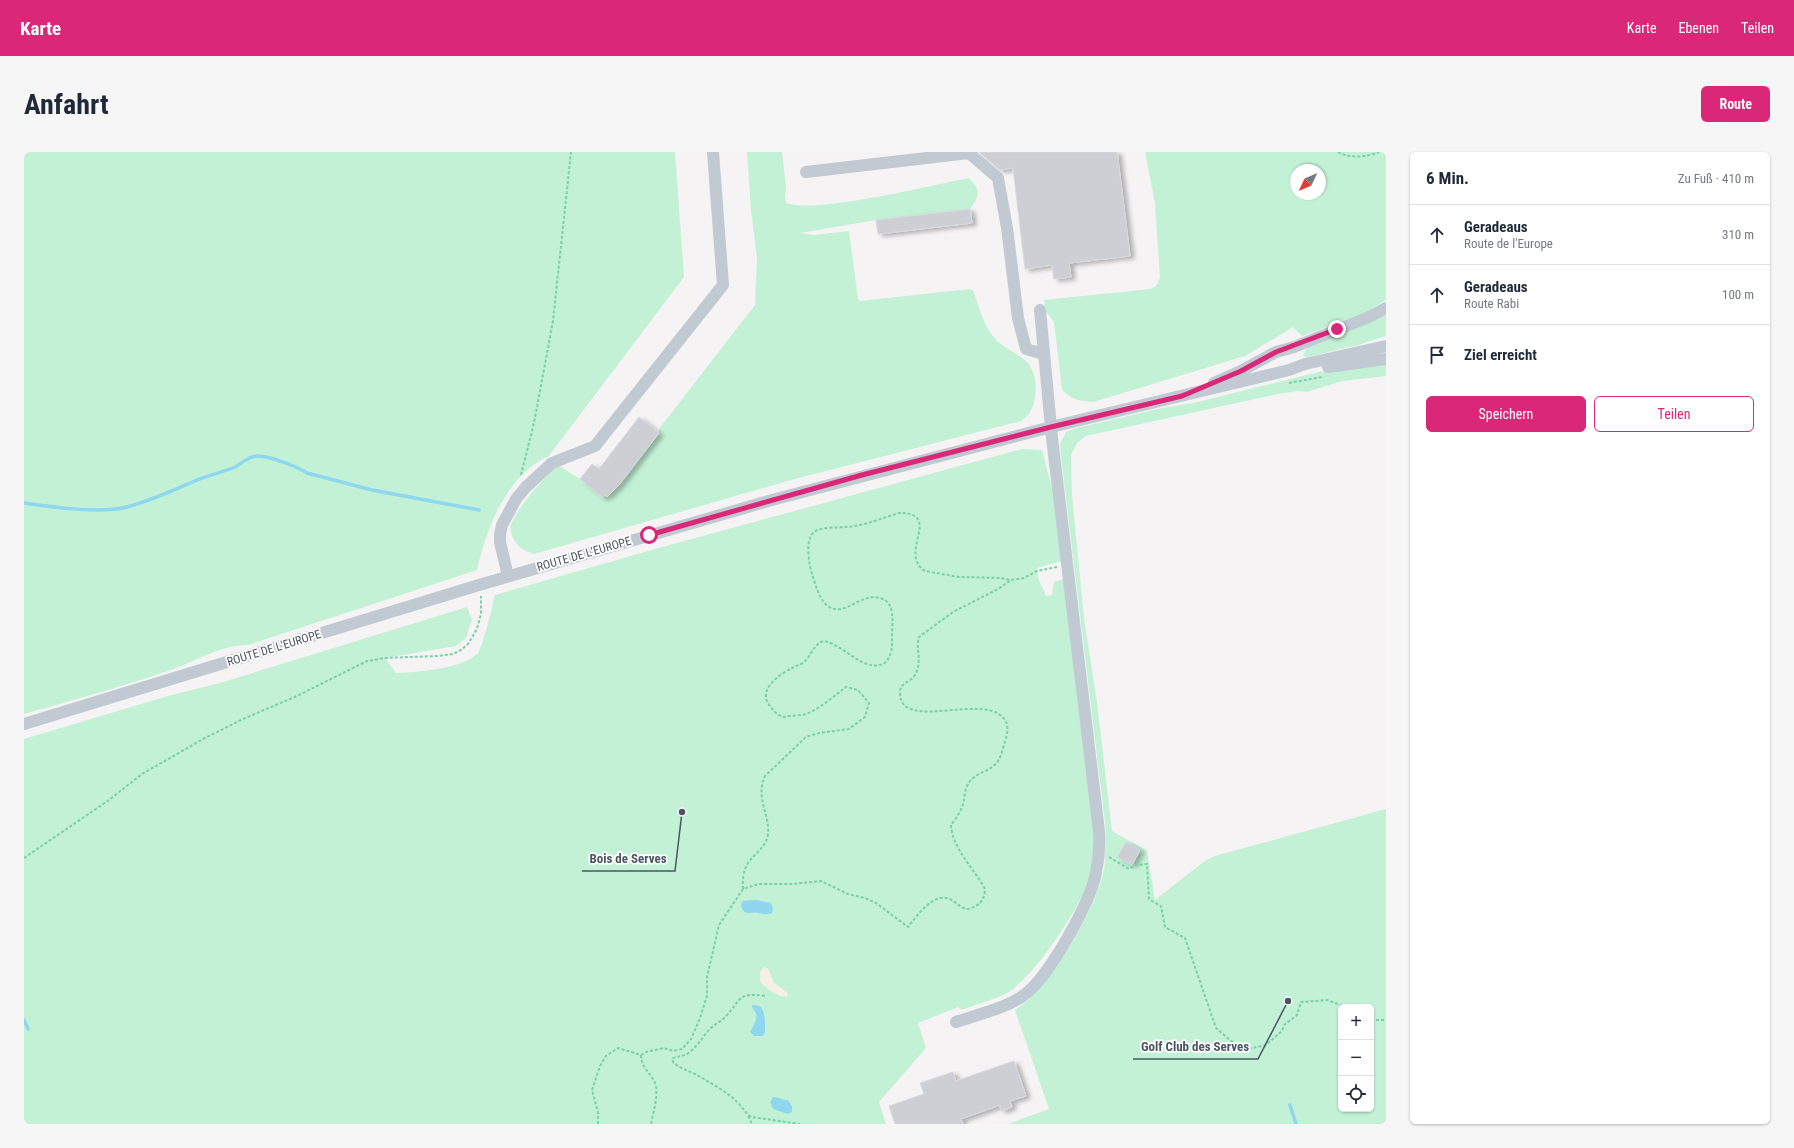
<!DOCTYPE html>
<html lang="de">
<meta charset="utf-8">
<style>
:root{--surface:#fff;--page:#f6f6f7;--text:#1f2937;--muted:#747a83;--line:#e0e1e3;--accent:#db2777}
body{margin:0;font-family:"Roboto Condensed",sans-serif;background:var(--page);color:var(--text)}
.controls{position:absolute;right:12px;bottom:12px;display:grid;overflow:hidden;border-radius:6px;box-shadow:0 1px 3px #0004}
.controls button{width:36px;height:36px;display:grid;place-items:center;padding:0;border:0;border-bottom:1px solid var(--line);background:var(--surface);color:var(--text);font:20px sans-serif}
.compass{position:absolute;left:1266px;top:12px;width:36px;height:36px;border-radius:50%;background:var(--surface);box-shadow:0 1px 3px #0004;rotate:226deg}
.stop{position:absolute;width:12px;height:12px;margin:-9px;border:3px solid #db2777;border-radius:50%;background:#fff}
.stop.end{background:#db2777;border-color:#fff;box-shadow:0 1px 4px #0008}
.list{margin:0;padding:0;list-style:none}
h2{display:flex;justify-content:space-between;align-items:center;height:52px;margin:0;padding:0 16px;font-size:17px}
h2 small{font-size:13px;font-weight:400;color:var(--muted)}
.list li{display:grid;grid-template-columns:26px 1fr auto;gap:12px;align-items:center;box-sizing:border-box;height:60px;padding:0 16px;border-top:1px solid var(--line)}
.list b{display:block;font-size:15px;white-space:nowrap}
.list p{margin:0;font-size:13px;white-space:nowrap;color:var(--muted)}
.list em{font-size:13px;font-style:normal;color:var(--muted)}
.actions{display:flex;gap:8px;padding:12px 16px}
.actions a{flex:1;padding:9px 0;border:1px solid var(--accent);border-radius:6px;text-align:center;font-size:14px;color:var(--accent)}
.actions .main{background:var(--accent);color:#fff}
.icon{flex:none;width:22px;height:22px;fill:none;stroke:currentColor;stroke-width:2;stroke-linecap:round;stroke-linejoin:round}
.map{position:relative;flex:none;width:1362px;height:972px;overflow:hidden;border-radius:6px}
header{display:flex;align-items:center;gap:24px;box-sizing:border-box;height:56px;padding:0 20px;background:var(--accent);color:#fff}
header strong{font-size:19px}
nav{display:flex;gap:22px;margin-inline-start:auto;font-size:14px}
.intro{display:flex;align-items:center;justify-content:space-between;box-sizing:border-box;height:96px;padding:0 24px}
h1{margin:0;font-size:28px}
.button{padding:10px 18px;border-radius:6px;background:var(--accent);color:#fff;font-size:14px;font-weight:700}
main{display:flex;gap:24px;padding:0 24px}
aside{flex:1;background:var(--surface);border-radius:6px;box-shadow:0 1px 3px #0004}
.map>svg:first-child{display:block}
</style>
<header>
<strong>Karte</strong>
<nav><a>Karte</a><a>Ebenen</a><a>Teilen</a></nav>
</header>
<div class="intro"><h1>Anfahrt</h1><a class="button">Route</a></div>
<main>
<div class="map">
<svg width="1362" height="972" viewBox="0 0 1362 972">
<defs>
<filter id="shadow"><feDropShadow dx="4.5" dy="2.5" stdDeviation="2" flood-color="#0004"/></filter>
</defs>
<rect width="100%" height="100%" fill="#f5f3f3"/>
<!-- green -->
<path fill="#c3f1d6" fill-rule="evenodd" d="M0,0h651l9,125 -136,180c-5,1 -9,4 -13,7 -32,22 -50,69 -58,106l-229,75c-27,0 -50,15 -75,24 -49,17 -99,31 -149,45z
M723,0h35l4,35 -1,10 1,6c30,11 147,-18 183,-25 12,13 11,17 1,31l-94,11 -76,13 13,2 36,-4 9,68 2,2 110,-12 3,1c6,17 11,38 24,51 9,8 22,13 30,21 11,12 11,37 3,50 -2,4 -6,7 -9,9l-230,59 -257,74c-14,-4 -22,-12 -24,-27 10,-24 30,-44 48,-62l22,14 23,19 2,-3 2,2 52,-64v-4l96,-124 2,-47 -6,-48z
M1121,0h241v148l-20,12 -64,24 -9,-9 -48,29 -152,46c-13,-1 -22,-2 -31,-13l-8,-67 -9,-12 -1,-10 107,-11 5,-3 4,-8 -5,-75zM1272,18h24v24h-24z
M1362,163v21l-28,9 -50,12h-3l-2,-2 4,-7z
M1362,212v12l-44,5 -35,11 -9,-1 -20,3 -192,42 -9,7 -6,12 1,41 12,122 13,84 15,129 35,20 8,49 51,-40 9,-4 171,-47v315h-378l41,-15 -34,-99c34,-20 81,-101 89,-140 2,-13 1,-27 2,-40l-44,-365 -2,-21 6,-12 11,-4 85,-20 31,-5 126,-31 35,-6zM1317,855h30v102h-30z
M998,297l20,1 10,39 10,72 -25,7 1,10 8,18 6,-1 2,-13 10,-3 30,255c0,16 -1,33 -6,48 -10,29 -55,96 -81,111 -13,7 -31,11 -45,17l-4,-3 -40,16 8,25 -47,54 7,22h-862v-385l144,-43 52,-13 247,-76 5,13 -6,18 -10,8 -71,12 11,15c21,-1 67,-4 82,-20 4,-4 15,-49 17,-58l160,-46z"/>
<!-- sand -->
<path fill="#f5f0e5" d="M740,815l4,1 6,15 13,9 1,4c-8,3 -22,-8 -28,-14v-10z"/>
<!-- water -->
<path fill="#8fd7ee" d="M732,748l15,3 2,7 -1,3c-6,2 -8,1 -14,0 -8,-1 -14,3 -17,-7l1,-5z
M728,853c2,0 5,0 7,1 7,3 6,20 6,27l-3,3h-8l-4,-4c3,-5 8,-13 6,-19 -2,-3 -4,-4 -4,-8z
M749,945c6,0 8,3 15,3l4,6v6l-4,2 -15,-5 -3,-7z"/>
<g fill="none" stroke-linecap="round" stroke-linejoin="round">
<!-- stream -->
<path stroke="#8fd7ee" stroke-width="3.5" d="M0,351c27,4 76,11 103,4 24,-6 47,-17 70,-27 13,-5 26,-8 38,-13 7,-4 13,-10 21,-11 14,0 40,10 51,17l65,17 107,20
M0,868l4,9
M1266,953l6,19"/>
</g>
<!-- building -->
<path fill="#cdcfd5" stroke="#d7d9de" filter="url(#shadow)" d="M955,0h138l13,104 -61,7 2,14 -17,2 -2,-14 -27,4 -12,-101 -13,2z
M946,57l2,14 -94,11 -2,-14z
M615,265l20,16 -40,52 -12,12 -2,-2 -2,3 -23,-19 12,-15 7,5z
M1102,690l14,8 -8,15 -15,-8z
M990,909l12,35 -16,5 2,6 -11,4 -1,-6 -39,14 2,5h-68l-6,-18 35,-12 -4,-11 33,-11 3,9z"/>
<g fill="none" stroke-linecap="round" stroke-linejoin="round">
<!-- path -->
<path stroke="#79d0a9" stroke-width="2" stroke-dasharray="3 2" stroke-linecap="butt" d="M1314,0c12,7 29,5 41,0
M1265,231l33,-6
M497,323l13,-52 19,-102 18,-169
M1085,705l20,12 7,-4 11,-1 2,35 12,7 4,21 20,11 31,90 15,13 17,8 18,-4 16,-14 2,-6 13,-10 4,-13 26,-2 19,7
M0,706l85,-58 33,-26 61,-35 40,-20 54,-23 70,-35 18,-3 52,-2 16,-2 8,-4 7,-6 9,-15 4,-15v-18
M719,737c-3,-35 22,-33 25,-55 2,-20 -13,-36 -3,-58l41,-39 13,-4 30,-4 16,-12 4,-14 -11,-13 -12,-3c-12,9 -25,21 -40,27 -6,2 -15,1 -22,3 -8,-2 -12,-8 -16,-14 -9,-16 14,-30 26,-36 4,-2 9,-3 11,-6 7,-7 9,-17 19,-20 21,4 40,33 61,22 8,-9 7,-17 7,-28 0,-14 4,-33 -12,-37 -19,-5 -34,17 -49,10 -12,-6 -15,-23 -19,-34 -3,-10 -7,-33 1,-41 7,-7 24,-5 33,-6 18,-1 36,-9 53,-14 45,0 -2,40 26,58l34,6 42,1 10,2 13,-2 13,-7 20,-4
M741,844c-28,-4 -23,3 -39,20 -4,5 -10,7 -15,12 -7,7 -12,16 -20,23 -8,7 -13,4 -19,8l1,3c6,6 14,8 22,12 11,6 34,19 42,28 6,5 8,12 15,15l48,7
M1347,868h15
M617,903l5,-3 18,-4 9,3 9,-2 9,-10 9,-21 7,-22v-19l12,-52 24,-36 15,-5h35l28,-3 27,13 17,4 11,5 32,24c9,-11 25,-35 42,-28 6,3 10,8 16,10 11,-1 19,-8 19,-20 -10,-19 -33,-41 -34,-64 4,-5 8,-11 11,-18 3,-7 2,-16 6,-23 10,-16 27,-9 34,-32 2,-8 8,-22 4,-30 -16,-33 -106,12 -106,-29 -1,-10 11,-11 15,-18 8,-15 0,-25 4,-38l34,-25 45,-23 13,-9
M617,903c0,14 12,19 15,31 2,12 -3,27 -5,38
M724,964l4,8
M574,972v-12l-6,-22 8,-24 6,-10 12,-8 23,7"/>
<!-- minor -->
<path stroke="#c1c9d2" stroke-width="12" d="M782,20l163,-19 29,25 9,50 11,90 8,31 18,5
M1304,215l58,-8
M1190,231l27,-12 35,-19 18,-5 75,-30 17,-9
M484,424l-8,-34v-8l2,-9 14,-26 10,-12 26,-24 43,-17 128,-161 -10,-133
M0,572l455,-139 293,-85 279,-73 238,-57 16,-6 81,-18
M932,870c20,-7 53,-15 68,-27 25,-18 66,-92 72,-122 3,-14 4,-28 3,-42l-47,-393 -12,-128"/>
</g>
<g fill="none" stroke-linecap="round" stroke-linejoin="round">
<!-- route -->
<path stroke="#db2777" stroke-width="5" d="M625,383l213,-60 189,-48 131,-31 59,-25 35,-19 61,-23"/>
</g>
<g text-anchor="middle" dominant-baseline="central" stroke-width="3.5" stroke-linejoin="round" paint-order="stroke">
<!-- street labels -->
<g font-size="12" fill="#4a5561" stroke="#fff">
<text transform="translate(560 402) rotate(-16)">ROUTE DE L'EUROPE</text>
<text transform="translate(250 496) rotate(-17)">ROUTE DE L'EUROPE</text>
</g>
</g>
<!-- callouts -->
<path fill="none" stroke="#4a5561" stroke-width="1.5" d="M658 660L651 719H558M1264 849L1234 907H1109"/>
<g fill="#4a5561" stroke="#fff" stroke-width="1.5">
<circle cx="658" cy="660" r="4"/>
<circle cx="1264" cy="849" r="4"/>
</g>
<g font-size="13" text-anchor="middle" font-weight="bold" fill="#4a5561" stroke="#fff" stroke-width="3.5" stroke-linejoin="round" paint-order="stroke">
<text x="604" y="711">Bois de Serves</text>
<text x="1171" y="899">Golf Club des Serves</text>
</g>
</svg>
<div class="controls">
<button>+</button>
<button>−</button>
<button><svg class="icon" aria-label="locate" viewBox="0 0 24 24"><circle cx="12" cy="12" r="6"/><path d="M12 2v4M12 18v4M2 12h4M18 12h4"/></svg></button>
</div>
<svg class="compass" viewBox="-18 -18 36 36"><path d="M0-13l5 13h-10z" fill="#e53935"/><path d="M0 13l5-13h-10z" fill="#747a83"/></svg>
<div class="stop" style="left:625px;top:383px"></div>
<div class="stop end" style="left:1313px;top:177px"></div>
</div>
<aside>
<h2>6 Min.<small>Zu Fuß · 410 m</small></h2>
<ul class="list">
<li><svg class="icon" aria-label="ahead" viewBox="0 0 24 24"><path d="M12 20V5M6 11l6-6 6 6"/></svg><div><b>Geradeaus</b><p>Route de l'Europe</p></div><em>310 m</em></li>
<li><svg class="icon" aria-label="ahead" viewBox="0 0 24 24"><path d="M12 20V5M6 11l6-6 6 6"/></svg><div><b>Geradeaus</b><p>Route Rabi</p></div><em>100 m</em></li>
<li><svg class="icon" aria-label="arrive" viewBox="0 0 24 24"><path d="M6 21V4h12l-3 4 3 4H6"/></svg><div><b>Ziel erreicht</b></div></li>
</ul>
<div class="actions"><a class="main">Speichern</a><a>Teilen</a></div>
</aside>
</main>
